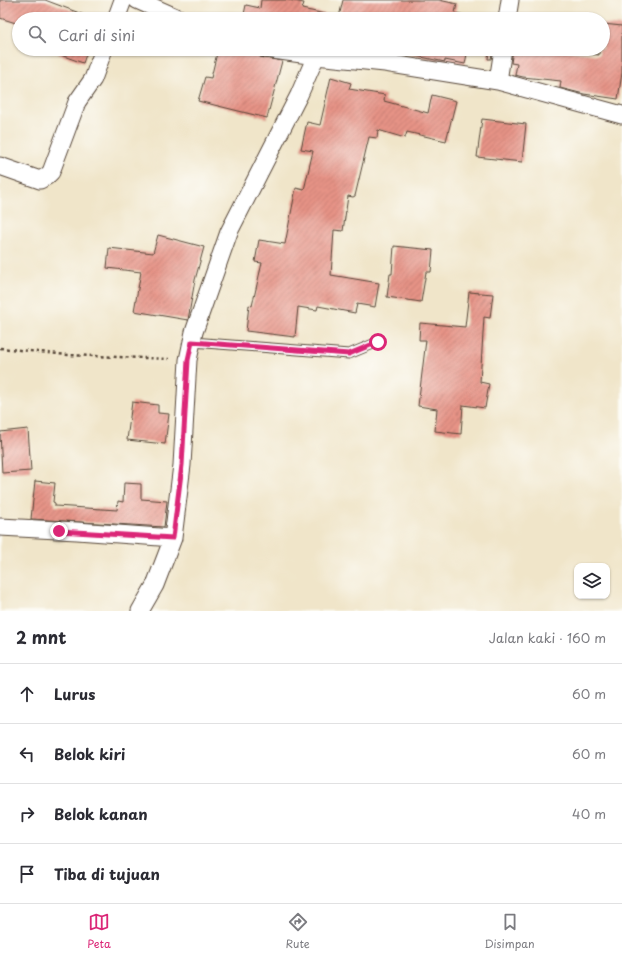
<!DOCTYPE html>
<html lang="id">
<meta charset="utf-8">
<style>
:root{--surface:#fff;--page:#f7f7f7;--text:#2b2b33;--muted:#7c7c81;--line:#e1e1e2;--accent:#db2777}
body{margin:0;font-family:"Playpen Sans",sans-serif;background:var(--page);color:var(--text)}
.controls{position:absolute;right:12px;bottom:12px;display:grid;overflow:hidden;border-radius:8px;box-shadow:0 1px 3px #0004}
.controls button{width:36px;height:36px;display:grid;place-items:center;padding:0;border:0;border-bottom:1px solid var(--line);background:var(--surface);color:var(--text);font:20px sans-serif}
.stop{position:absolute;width:12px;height:12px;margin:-9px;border:3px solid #db2777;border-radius:50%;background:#fff}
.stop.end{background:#db2777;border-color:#fff;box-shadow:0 1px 4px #0008}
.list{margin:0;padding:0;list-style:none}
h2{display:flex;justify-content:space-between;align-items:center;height:52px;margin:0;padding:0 16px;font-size:17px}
h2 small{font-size:13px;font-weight:400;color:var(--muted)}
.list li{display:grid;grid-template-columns:26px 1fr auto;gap:12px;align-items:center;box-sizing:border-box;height:60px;padding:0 16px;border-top:1px solid var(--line)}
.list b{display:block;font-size:15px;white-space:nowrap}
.list em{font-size:13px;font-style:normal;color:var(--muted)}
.icon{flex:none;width:22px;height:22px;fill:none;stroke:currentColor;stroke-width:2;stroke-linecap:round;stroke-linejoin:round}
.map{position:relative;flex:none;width:622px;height:611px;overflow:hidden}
.search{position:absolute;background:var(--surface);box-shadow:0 1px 3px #0004;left:12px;right:12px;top:12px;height:44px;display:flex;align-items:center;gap:10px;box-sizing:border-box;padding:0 14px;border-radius:22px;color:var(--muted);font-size:15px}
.sheet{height:292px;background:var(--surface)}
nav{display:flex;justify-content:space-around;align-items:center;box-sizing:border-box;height:56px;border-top:1px solid var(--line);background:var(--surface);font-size:11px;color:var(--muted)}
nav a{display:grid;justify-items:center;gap:2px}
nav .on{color:var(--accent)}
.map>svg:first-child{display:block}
</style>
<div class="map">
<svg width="622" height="611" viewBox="0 0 622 611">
<defs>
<pattern id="building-hatch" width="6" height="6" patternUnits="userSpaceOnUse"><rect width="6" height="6" fill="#e69386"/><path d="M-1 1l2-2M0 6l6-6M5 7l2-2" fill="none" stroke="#bc786d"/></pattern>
</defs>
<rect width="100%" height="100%" fill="#fdfcf7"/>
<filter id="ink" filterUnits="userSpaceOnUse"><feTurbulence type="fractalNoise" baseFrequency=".025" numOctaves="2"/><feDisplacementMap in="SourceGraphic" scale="8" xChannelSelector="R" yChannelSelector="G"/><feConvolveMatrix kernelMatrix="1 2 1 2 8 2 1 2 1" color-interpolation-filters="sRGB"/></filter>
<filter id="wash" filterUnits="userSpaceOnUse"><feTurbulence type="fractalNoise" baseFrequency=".012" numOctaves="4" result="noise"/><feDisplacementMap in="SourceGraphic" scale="16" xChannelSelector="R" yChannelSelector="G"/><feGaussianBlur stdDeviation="0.9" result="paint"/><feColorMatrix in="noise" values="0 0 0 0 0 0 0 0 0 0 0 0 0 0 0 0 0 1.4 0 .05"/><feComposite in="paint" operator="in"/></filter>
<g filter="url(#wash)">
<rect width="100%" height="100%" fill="#f0e5c9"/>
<g id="blocks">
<!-- building -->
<path fill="url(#building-hatch)" d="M0,0h45l50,19h-76v5l-19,-6z
M261,0h27l16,3 -2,6 37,8 4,-17h96l18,4 -2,9 21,4 -1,2h-232l3,-14 14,3z
M603,24l19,2v47l-4,26 -34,-5 -24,-6 1,-7 -38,-4 -8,-2 2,-11 -6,-1 2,-14h41l45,6v-6h4z
M60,49h28l-5,14 -25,-9z
M218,49h38l1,4 3,4 22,4 -15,57 -69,-17 7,-24 6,1z
M383,49h85l-3,15 -20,-4v2z
M489,49h4l-2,10h-3z
M331,77l20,6 -2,6 36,6 -1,6 44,12 4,-18 24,6 -10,40 -39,-9 -2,6 -27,-8 -1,8 -8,-1 -14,59 -2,1 -5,-1 -5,35 -9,-1 -3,45 48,8 -4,24 -18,-3 -2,9 -37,-7 -1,4 -19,-3 -3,30 -49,-6 3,-26 3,1 10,-43 -7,-1 4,-22 26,4 11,-56 8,2 9,-39 -12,-2 6,-27 13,3z
M482,119l44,5 -4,38 -45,-5z
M158,235l46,12 -9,33 -7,40 -54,-9 7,-39 -34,-4 2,-20 44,5z
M394,246l39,4 -2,22h-5l-5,30 -34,-5 3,-23h2z
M469,292l24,2 -3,24 -6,-1 -4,65 9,2 -4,24 -22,-3 -2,29 -26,-3 2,-22 -19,-3 8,-66h-7l1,-17 45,4z
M132,402l26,3v8l11,1 -4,30 -38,-4z
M28,429l3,42 -29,2 -2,-41z
M35,481l20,2 -2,19 2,1v3l62,4 1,-9 5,1 1,-19 17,1v15l26,2 -3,26 -133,-8z"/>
</g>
</g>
<g filter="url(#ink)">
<use href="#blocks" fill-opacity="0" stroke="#564638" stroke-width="1"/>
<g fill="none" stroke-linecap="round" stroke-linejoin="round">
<defs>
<path id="lane" d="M192,342l157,12 29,-12"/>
<path id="street" d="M137,0l43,19
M116,19l7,-19
M507,19l3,-19
M266,49l50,7 69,7 113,18 124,34
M498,81l5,-32
M0,166l40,14 7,-4 4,-4 26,-70 16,-23 11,-30
M0,527l77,4 96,7
M140,611l15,-26 18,-47 9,-73 6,-105 6,-28 35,-100 70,-137 17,-39"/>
</defs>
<!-- lane casing -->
<use href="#lane" stroke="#564638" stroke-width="11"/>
<!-- street casing -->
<use href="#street" stroke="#564638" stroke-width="19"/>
<!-- path -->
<path stroke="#564638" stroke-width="2.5" stroke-dasharray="3 3" stroke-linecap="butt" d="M0,348l68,7 101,4"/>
<!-- lane -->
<use href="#lane" stroke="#fff" stroke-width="9"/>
<!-- street -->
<use href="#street" stroke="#fff" stroke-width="17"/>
</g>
</g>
<g fill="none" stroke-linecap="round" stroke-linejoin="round" filter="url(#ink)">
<!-- route -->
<path stroke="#db2777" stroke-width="5" d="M59,531l114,7 9,-73 6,-105 4,-18 157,12 29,-12"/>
</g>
</svg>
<div class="controls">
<button><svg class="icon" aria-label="layers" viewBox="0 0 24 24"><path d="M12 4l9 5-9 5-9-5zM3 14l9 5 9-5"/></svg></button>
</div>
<div class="stop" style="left:378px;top:342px"></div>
<div class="stop end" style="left:59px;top:531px"></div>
<div class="search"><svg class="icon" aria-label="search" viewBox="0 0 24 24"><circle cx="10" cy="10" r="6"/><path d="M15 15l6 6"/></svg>Cari di sini</div>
</div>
<section class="sheet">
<h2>2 mnt<small>Jalan kaki · 160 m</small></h2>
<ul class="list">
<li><svg class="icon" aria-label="ahead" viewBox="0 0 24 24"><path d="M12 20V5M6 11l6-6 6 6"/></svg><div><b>Lurus</b></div><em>60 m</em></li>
<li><svg class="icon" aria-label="left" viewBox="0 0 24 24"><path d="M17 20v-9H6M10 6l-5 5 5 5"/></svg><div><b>Belok kiri</b></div><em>60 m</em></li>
<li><svg class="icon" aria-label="right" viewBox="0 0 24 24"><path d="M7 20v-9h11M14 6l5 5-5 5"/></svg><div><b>Belok kanan</b></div><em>40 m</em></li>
<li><svg class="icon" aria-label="arrive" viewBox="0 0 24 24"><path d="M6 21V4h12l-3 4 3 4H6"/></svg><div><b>Tiba di tujuan</b></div></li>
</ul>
</section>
<nav>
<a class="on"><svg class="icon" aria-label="map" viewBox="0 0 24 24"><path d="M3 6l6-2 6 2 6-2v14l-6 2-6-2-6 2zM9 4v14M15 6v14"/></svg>Peta</a>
<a><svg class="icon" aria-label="directions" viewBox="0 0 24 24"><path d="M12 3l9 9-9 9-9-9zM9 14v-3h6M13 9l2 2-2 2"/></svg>Rute</a>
<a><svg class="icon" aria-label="saved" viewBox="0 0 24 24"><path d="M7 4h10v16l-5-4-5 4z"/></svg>Disimpan</a>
</nav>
